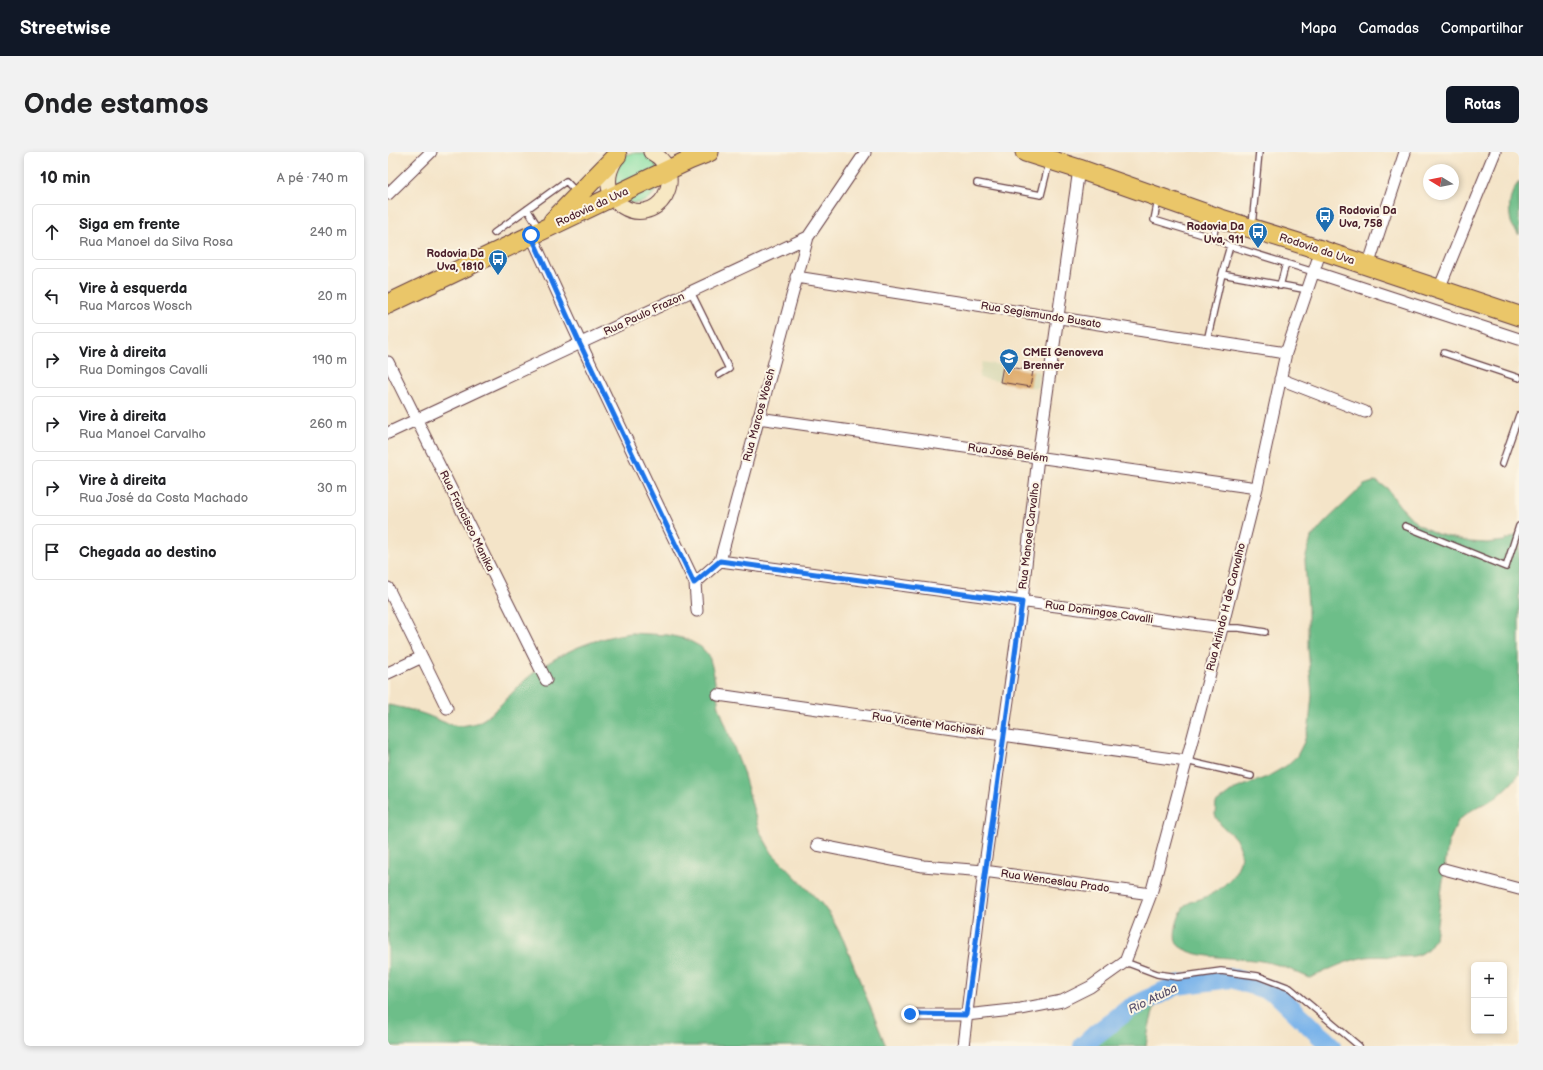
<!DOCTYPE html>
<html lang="pt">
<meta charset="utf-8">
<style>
:root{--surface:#fff;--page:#f2f2f2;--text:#202124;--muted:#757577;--line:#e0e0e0;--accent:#111827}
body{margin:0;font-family:"Balsamiq Sans",sans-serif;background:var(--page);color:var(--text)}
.controls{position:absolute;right:12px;bottom:12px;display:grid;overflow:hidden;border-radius:6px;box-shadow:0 2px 6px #0003}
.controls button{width:36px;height:36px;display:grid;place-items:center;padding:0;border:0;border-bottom:1px solid var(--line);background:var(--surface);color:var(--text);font:20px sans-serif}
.compass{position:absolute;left:1035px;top:12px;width:36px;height:36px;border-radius:50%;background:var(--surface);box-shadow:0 2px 6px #0003;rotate:280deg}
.stop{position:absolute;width:12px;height:12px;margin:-9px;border:3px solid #1a73e8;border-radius:50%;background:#fff}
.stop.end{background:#1a73e8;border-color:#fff;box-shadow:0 1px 4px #0008}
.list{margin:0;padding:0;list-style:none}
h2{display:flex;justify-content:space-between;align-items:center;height:52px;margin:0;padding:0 16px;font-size:17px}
h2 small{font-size:13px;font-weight:400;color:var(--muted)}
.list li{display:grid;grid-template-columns:26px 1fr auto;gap:12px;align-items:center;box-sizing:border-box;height:56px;margin:0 8px 8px;padding:0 8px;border:1px solid var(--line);border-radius:6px}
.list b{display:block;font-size:15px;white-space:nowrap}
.list p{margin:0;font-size:13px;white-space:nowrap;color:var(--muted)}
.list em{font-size:13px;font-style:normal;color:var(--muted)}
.icon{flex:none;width:22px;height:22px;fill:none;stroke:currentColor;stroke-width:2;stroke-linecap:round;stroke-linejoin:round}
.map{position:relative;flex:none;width:1131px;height:894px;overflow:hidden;border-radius:6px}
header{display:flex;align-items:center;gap:24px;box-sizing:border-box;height:56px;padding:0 20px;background:var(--accent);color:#fff}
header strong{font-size:19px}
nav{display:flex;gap:22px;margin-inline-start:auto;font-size:14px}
.intro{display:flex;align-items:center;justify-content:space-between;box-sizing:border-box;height:96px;padding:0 24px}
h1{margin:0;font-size:28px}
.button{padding:10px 18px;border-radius:6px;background:var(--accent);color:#fff;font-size:14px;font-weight:700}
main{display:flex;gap:24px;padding:0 24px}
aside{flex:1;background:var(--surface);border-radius:6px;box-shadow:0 2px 6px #0003}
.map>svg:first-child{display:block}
</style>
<header>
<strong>Streetwise</strong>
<nav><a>Mapa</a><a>Camadas</a><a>Compartilhar</a></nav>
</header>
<div class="intro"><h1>Onde estamos</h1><a class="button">Rotas</a></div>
<main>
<aside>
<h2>10 min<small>A pé · 740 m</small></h2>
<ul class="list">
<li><svg class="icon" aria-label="ahead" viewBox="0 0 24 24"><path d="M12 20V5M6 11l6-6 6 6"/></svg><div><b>Siga em frente</b><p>Rua Manoel da Silva Rosa</p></div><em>240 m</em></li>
<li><svg class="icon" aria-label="left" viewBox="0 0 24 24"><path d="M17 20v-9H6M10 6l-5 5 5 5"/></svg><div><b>Vire à esquerda</b><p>Rua Marcos Wosch</p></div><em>20 m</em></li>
<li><svg class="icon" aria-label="right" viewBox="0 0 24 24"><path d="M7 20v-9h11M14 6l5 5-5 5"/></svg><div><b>Vire à direita</b><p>Rua Domingos Cavalli</p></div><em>190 m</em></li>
<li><svg class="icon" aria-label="right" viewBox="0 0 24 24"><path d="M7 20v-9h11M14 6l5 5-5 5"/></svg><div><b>Vire à direita</b><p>Rua Manoel Carvalho</p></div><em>260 m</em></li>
<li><svg class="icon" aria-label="right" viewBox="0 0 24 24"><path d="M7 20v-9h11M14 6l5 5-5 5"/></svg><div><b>Vire à direita</b><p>Rua José da Costa Machado</p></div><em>30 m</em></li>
<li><svg class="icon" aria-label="arrive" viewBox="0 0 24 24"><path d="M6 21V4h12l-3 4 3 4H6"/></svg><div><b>Chegada ao destino</b></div></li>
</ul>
</aside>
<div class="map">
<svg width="1131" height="894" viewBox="0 0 1131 894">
<rect width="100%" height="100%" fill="#fcf5e5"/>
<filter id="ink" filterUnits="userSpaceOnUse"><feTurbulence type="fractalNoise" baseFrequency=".025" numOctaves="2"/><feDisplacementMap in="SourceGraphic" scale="8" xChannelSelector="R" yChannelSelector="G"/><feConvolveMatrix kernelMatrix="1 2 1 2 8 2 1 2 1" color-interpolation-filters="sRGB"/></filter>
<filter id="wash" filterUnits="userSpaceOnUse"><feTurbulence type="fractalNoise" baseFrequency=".012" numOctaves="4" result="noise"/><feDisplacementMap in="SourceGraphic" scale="16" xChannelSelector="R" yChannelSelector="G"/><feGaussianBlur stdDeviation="0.9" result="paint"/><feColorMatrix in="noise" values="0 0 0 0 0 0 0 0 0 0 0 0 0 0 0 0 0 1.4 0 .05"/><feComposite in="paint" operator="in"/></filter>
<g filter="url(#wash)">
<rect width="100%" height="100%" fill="#f4e4c8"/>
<!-- built -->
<path fill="#deddbb" d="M594,210l58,10 -3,16 -58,-10z"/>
<!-- green -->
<path fill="#87dfa3" stroke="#687f67" d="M244,1c3,0 7,0 10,0 26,6 20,52 -8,50 -5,0 -10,-3 -15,-5l-7,-30 12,-13z"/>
<!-- forest -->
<path fill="#6dbe89" stroke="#5c6e5a" d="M1131,30v53c-3,-4 -7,-9 -8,-13 -3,-14 -2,-29 8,-40z
M988,329l11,7 12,17 18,19 20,10 33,8 17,1 17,-2 15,-7v240l-9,11 -13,12 -27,14 -12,10 -10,23 -13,94c-4,7 -8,14 -17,17 -13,4 -37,0 -52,2 -19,3 -38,13 -56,21 -13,-5 -26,-12 -39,-15 -25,-7 -73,-2 -92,-17 -9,-7 0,-35 7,-41 4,-4 12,-5 17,-7 19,-8 42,-27 37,-50 -2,-10 -12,-16 -19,-23 -2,-3 -4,-6 -6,-10l1,-12 19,-14 32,-12 19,-11 11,-10 7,-14 5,-16 3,-31 -4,-47v-40l-3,-48 6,-22 14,-16 39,-37z
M243,481l37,2 18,4 15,8 8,9 4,14 6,37 24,65 16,58 13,23 48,49 10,13 13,24 43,107h-498v-341c11,2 22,4 33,8 11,3 29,14 40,13 5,-1 13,-2 18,-4 20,-11 34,-33 52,-47 30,-23 62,-37 100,-42z
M769,846l-8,29 -3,19h-67c25,-23 47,-35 78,-48z"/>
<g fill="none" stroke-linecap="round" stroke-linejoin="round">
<!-- river -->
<path stroke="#79b3ea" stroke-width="20" d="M695,894l12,-11 34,-26 48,-24 54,-7 44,14 56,54"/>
</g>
<g id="blocks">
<!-- building -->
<path fill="#dda765" d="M615,214l30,5 -3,16 -30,-5z"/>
</g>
</g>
<g filter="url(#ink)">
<use href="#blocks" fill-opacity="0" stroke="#643d43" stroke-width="1"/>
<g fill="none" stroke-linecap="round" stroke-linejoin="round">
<defs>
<path id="lane" d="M589,31l64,12 8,-32
M770,48l-4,20 59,18
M139,57l12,19
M829,68l-4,18 17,8 84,26
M864,74l7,-74
M106,81l72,-52 11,12
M842,94l-8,28 86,16
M892,134l6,-23
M303,140l38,77 -10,6
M819,189l15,-67
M1056,201l75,25
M1114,312l17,-49
M1017,374l101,41 13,-41
M834,476h17l26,4
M798,609l65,15
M737,810l32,12 21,3 43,-6 37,5 32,12 69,58"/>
<path id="street" d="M0,42l43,-42
M143,83l50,109 114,239 2,28
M980,114l37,-114
M926,120l205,67
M408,125l490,76
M1051,137l56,-137
M0,210l158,318
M892,227l85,33
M370,266l499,70
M0,281l420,-196 57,-84
M332,409l502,67
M307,431l25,-22 88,-324
M0,436l59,120
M0,521l34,-16
M330,543l468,66
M429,693l106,21 61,5 167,23
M1056,717l75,20
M522,863h56l55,-6 41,-8 28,-14 35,-25 26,-68 71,-266 35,-140 29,-135 35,-103
M575,894l21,-175 38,-270 16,-144 41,-288"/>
<path id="secondary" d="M227,8c-25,41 29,71 50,36 3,-6 5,-12 4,-18 -2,-13 -7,-20 -18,-26"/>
<path id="highway" d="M637,0l54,17 139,49 103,32 198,66
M165,69l64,-66
M0,152l301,-144 20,-8"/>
</defs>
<!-- lane casing -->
<use href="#lane" stroke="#643d43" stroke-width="8"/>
<!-- street casing -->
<use href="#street" stroke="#643d43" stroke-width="13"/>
<!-- secondary casing -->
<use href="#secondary" stroke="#643d43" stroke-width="17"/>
<!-- highway casing -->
<use href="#highway" stroke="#643d43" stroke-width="21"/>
<!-- lane -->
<use href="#lane" stroke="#fff" stroke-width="5.5"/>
<!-- street -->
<use href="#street" stroke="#fff" stroke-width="11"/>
<!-- secondary -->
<use href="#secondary" stroke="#f7e8c3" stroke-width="15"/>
<!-- highway -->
<use href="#highway" stroke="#eac669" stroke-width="19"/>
</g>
</g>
<g fill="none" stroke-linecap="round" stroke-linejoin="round" filter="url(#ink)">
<!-- route -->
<path stroke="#1a73e8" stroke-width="5" d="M143,83l49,109 114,239 26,-22 302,41 -56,413 -56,-1"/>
</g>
<!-- icons -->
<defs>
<symbol id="bus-pin" viewBox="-11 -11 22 30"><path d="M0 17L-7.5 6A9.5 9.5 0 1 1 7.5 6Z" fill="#1f6fb2" stroke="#fcf5e5"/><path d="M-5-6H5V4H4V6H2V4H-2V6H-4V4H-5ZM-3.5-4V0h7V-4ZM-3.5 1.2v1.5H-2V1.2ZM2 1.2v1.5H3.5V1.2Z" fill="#fff"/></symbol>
<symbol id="school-pin" viewBox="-11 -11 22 30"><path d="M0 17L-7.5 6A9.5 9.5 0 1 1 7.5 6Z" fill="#1f6fb2" stroke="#fcf5e5"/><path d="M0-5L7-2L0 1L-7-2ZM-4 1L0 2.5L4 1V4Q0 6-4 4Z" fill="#fff"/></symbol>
</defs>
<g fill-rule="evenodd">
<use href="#bus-pin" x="926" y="53" width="22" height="30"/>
<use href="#bus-pin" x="859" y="69" width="22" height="30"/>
<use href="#bus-pin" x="99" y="96" width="22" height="30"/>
<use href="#school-pin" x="610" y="195" width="22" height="30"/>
</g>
<g text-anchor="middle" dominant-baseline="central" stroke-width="4" stroke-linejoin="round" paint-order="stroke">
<!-- street labels -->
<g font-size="11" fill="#4a1f2b" stroke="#fcf5e5">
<text transform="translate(204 55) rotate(-25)">Rodovia da Uva</text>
<text transform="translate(929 97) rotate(18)">Rodovia da Uva</text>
<text transform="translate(256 162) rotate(-25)">Rua Paulo Frazon</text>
<text transform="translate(653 163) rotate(9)">Rua Segismundo Busato</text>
<text transform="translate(371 263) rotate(-75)">Rua Marcos Wosch</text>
<text transform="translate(620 301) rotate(8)">Rua José Belém</text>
<text transform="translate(79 369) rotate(64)">Rua Francisco Manika</text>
<text transform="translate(641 384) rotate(-83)">Rua Manoel Carvalho</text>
<text transform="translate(838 455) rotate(-76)">Rua Arlindo H de Carvalho</text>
<text transform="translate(711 460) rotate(8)">Rua Domingos Cavalli</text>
<text transform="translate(540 572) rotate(8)">Rua Vicente Machioski</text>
<text transform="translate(667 729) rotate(8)">Rua Wenceslau Prado</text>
</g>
<!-- poi labels -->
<g font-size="11" font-weight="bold" fill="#4a1f2b" stroke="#fcf5e5" text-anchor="start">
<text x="951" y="58">Rodovia Da<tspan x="951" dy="13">Uva, 758</tspan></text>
<text x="856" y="74" text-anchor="end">Rodovia Da<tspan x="856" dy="13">Uva, 911</tspan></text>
<text x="96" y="101" text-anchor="end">Rodovia Da<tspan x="96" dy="13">Uva, 1810</tspan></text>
<text x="635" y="200">CMEI Genoveva<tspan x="635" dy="13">Brenner</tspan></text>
</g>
<!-- water labels -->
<g font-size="12" font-style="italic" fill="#5a536e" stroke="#fcf5e5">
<text transform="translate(765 847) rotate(-26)">Rio Atuba</text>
</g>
</g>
</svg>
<div class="controls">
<button>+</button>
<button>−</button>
</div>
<svg class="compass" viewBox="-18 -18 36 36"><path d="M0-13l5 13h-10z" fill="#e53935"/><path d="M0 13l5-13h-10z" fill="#757577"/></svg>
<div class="stop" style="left:143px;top:83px"></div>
<div class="stop end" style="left:522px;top:862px"></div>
</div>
</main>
